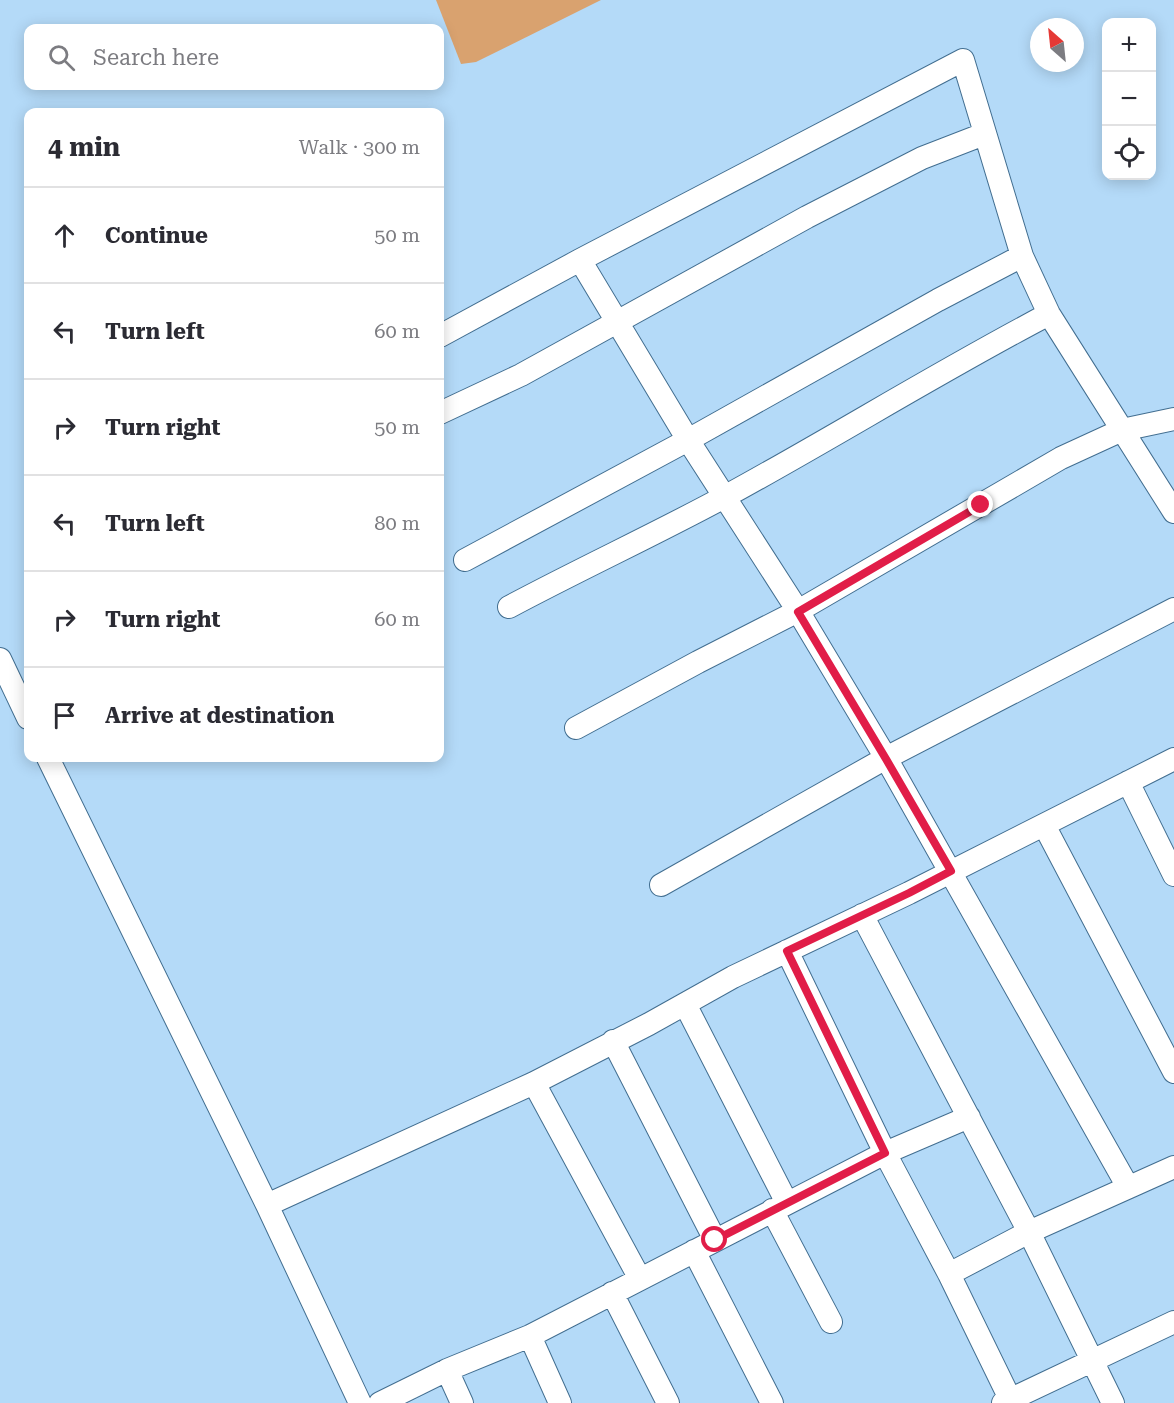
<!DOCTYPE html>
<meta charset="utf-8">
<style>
:root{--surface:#fff;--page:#f2f2f3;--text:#2b2b33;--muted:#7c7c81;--line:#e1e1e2}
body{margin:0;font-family:"Roboto Serif",serif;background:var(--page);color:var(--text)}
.controls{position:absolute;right:18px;top:18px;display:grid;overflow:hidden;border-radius:12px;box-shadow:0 3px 15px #0003}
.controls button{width:54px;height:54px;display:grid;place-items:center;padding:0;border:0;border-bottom:2px solid var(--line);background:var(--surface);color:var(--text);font:30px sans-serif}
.compass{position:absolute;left:1030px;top:18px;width:54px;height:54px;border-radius:50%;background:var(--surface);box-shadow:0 3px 15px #0003;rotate:333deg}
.stop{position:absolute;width:18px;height:18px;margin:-14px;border:4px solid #e11d48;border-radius:50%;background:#fff}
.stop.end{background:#e11d48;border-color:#fff;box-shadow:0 2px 6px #0008}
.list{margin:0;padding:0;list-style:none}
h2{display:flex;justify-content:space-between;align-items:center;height:78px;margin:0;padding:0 24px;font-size:26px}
h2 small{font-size:20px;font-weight:400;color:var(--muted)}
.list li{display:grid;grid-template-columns:39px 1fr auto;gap:18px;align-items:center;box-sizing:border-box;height:96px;padding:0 24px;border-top:2px solid var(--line)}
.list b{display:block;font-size:22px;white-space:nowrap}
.list em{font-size:20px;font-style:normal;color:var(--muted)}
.icon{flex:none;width:33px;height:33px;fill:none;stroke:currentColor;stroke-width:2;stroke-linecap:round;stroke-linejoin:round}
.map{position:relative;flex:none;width:1174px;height:1403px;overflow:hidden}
.search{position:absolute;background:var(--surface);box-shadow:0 3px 15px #0003;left:24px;top:24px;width:420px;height:66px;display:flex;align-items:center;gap:15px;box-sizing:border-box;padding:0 21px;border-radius:12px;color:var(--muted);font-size:22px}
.panel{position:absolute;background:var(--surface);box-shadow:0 3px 15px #0003;left:24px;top:108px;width:420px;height:654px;border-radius:12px}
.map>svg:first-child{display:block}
</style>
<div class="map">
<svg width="1174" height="1403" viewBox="0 0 1174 1403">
<rect width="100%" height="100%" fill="#b4daf8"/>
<!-- green -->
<path fill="#d9a26f" d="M436,0h165l-125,62 -15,2z"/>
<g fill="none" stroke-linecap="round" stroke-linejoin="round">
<defs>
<path id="street" d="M580,260l108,180 110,171 88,147 242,429
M440,336l140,-76 383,-200 59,196 27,58 125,198
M440,413l81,-38 286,-158 115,-59 62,-24
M465,560l223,-120 250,-140 84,-44
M509,607c73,-39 147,-73 219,-112 108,-59 212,-124 321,-181
M0,659l28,59
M576,728l122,-66 100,-51 263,-153 61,-28 52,-11
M48,758l219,447 93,198
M1128,782l46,93
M1044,825l130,247
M661,885l225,-127 288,-149
M862,915l167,317 84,171
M787,951l98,202 84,-36
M685,1004l102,199
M613,1041l102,199
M534,1083l106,196
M267,1205l267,-122 115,-59 84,-47 176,-84 265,-134
M772,1210l59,112
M694,1251l78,152
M949,1274l80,-42 145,-65
M612,1293l56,110
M530,1336l30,67
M447,1370l15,33
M380,1403l67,-33 83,-34 355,-183 64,121 63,129
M1003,1403l171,-81"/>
</defs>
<!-- street casing -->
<use href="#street" stroke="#426e90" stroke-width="24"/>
<!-- street -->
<use href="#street" stroke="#fff" stroke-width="22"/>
</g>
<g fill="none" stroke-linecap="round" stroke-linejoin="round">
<!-- route -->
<path stroke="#e11d48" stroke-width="8" d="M715,1240l170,-87 -98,-202 122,-58 42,-22 -65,-112 -88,-147 183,-107"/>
</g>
</svg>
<div class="controls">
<button>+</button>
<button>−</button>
<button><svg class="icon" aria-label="locate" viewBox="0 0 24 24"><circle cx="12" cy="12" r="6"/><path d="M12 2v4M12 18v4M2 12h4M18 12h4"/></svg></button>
</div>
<svg class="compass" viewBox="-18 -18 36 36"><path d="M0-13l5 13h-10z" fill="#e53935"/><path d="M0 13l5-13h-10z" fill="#7c7c81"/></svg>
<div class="stop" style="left:715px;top:1240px"></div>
<div class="stop end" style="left:981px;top:505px"></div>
<div class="search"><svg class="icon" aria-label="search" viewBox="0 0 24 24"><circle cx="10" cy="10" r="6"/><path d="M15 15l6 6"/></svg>Search here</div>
<section class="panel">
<h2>4 min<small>Walk · 300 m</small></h2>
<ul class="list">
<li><svg class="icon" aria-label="ahead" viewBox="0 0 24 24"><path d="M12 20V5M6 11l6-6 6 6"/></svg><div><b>Continue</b></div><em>50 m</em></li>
<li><svg class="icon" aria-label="left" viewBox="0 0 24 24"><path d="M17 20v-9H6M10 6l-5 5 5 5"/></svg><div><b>Turn left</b></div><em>60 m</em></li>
<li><svg class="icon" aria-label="right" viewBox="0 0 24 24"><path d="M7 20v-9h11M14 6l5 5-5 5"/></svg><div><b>Turn right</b></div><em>50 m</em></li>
<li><svg class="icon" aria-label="left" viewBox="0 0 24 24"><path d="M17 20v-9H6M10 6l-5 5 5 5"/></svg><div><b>Turn left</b></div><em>80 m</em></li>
<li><svg class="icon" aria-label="right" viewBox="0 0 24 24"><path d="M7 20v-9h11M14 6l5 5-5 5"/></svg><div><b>Turn right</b></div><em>60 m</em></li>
<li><svg class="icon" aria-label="arrive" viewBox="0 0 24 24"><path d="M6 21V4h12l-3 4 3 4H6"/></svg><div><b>Arrive at destination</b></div></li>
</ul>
</section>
</div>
